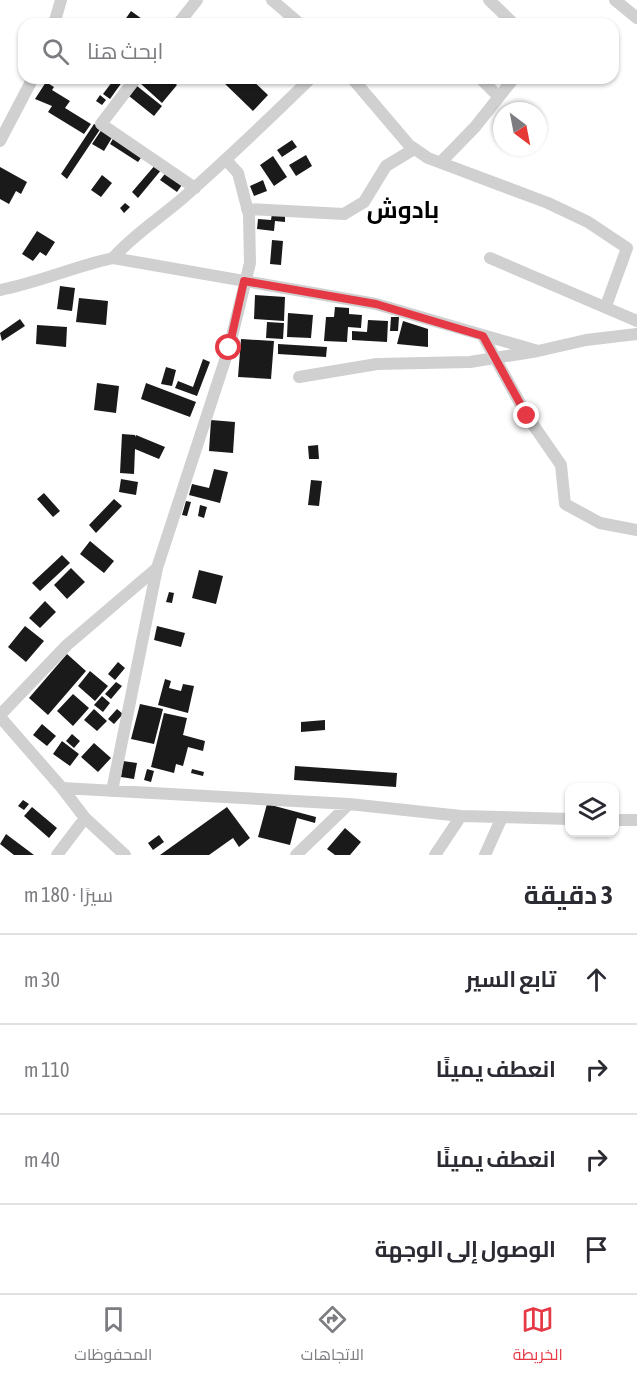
<!DOCTYPE html>
<html lang="ar">
<meta charset="utf-8">
<style>
:root{--surface:#fff;--page:#f7f7f7;--text:#2b2b33;--muted:#7c7c81;--line:#e1e1e2;--accent:#e63946}
body{margin:0;font-family:"Asap Condensed",Cairo,sans-serif;background:var(--page);color:var(--text);direction:rtl}
.controls{position:absolute;right:18px;bottom:18px;display:grid;overflow:hidden;border-radius:12px;box-shadow:0 2px 4px #0004}
.controls button{width:54px;height:54px;display:grid;place-items:center;padding:0;border:0;border-bottom:2px solid var(--line);background:var(--surface);color:var(--text);font:30px sans-serif}
.compass{position:absolute;left:493px;top:102px;width:54px;height:54px;border-radius:50%;background:var(--surface);box-shadow:0 2px 4px #0004;rotate:148deg}
.stop{position:absolute;width:18px;height:18px;margin:-14px;border:4px solid #e63946;border-radius:50%;background:#fff}
.stop.end{background:#e63946;border-color:#fff;box-shadow:0 2px 6px #0008}
.list{margin:0;padding:0;list-style:none}
h2{display:flex;justify-content:space-between;align-items:center;height:78px;margin:0;padding:0 24px;font-size:26px}
h2 small{font-size:20px;font-weight:400;color:var(--muted)}
.list li{display:grid;grid-template-columns:39px 1fr auto;gap:18px;align-items:center;box-sizing:border-box;height:90px;padding:0 24px;border-top:2px solid var(--line)}
.list b{display:block;font-size:22px;white-space:nowrap}
.list em{font-size:20px;font-style:normal;color:var(--muted)}
.icon{flex:none;width:33px;height:33px;fill:none;stroke:currentColor;stroke-width:2;stroke-linecap:round;stroke-linejoin:round}
.map{position:relative;flex:none;width:637px;height:855px;overflow:hidden;direction:ltr}
.search{position:absolute;background:var(--surface);box-shadow:0 2px 4px #0004;left:18px;right:18px;top:18px;height:66px;display:flex;align-items:center;gap:15px;box-sizing:border-box;padding:0 21px;border-radius:18px;color:var(--muted);font-size:22px}
.sheet{height:438px;background:var(--surface)}
nav{display:flex;justify-content:space-around;align-items:center;box-sizing:border-box;height:84px;border-top:2px solid var(--line);background:var(--surface);font-size:16px;color:var(--muted)}
nav a{display:grid;justify-items:center;gap:3px}
nav .on{color:var(--accent)}
.map>svg:first-child{display:block}
</style>
<div class="map">
<svg width="637" height="855" viewBox="0 0 637 855">
<rect width="100%" height="100%" fill="#fff"/>
<!-- building -->
<path fill="#1a1a1a" d="M131,11l18,13h-27z
M115,78h10l-15,21 -7,-5z
M145,78h24l8,7 -15,18 -22,-20z
M225,78h25l18,17 -15,16 -31,-30z
M46,82l8,5 -2,3 18,11 -5,7 26,16 -7,10 -36,-22 4,-6 -17,-7z
M137,86l25,20 -8,10 -25,-20z
M100,95l6,5 -4,5 -6,-4z
M94,124l7,4 -34,51 -6,-5z
M102,129l11,7 -9,15 -12,-7z
M114,137l29,18 -5,7 -28,-18z
M292,140l5,7 -15,10 -5,-7z
M306,155l6,11 -16,10 -7,-11z
M273,156l14,21 -13,9 -14,-21z
M156,164l6,5 -24,29 -6,-6z
M0,167l27,15 -6,12 -5,-3 -7,13 -9,-5z
M168,170l16,12 -7,10 -17,-12z
M102,175l10,8 -11,14 -10,-7z
M263,180l4,11 -13,5 -4,-10z
M125,203l5,4 -6,6 -4,-5z
M272,213l13,2v7l-10,-1 -1,10 -17,-2 1,-10 13,1z
M37,231l18,11 -9,14 -6,-4 -7,9 -11,-7z
M272,240l11,1 -2,24 -11,-1z
M60,286l15,2 -3,23 -15,-2z
M255,295l30,2 -1,24 -30,-2z
M79,298l29,3 -2,24 -30,-3z
M335,307l14,1v6l13,1 -1,13 -13,-1 -1,15 -23,-1 2,-24h8z
M288,313l25,2 -2,23 -24,-1z
M391,317h8l-1,14h-8z
M20,319l5,7 -23,15 -2,-8z
M368,320l20,1 -1,21 -35,-2v-9l15,1z
M403,321l25,8v18l-31,-3z
M267,322l17,1 -1,16 -17,-1z
M37,325l30,2 -1,20 -30,-3z
M241,339l33,2 -3,38 -33,-2z
M278,344l49,3 -1,10 -48,-3z
M203,359l7,3 -13,34 -22,-8 3,-7 15,6z
M166,367l10,3 -4,16 -11,-2z
M97,383l22,3 -3,27 -22,-3z
M146,383l50,19 -6,15 -49,-18z
M211,420l24,2 -2,31 -24,-2z
M122,434l13,1v2l1,-2 29,12 -6,12 -24,-10 -1,25 -14,-1z
M318,445l1,14h-10l-1,-13z
M214,469l14,3 -8,31 -31,-8 3,-11 17,4z
M121,479l17,3 -2,13 -17,-3z
M311,480l11,1 -3,25 -11,-1z
M44,493l16,18 -7,6 -16,-18z
M114,499l8,7 -26,27 -7,-8z
M186,501l5,1 -4,14 -5,-1z
M200,505l7,2 -3,11 -6,-2z
M90,541l24,20 -10,12 -24,-19z
M62,555l8,8 -30,28 -8,-8z
M71,568l14,14 -18,17 -13,-14z
M199,570l24,6 -7,28 -24,-6z
M169,592l5,1 -2,10 -6,-1z
M45,601l11,11 -16,16 -11,-10z
M25,626l19,15 -18,21 -18,-15z
M157,626l28,7 -4,14 -27,-7z
M67,654l19,17 -38,44 -19,-17z
M118,662l7,6 -10,12 -7,-6z
M90,671l18,15 -13,15 -17,-15z
M165,679l6,2 -2,7 12,3 2,-7 11,2 -6,27 -30,-8z
M116,682l6,4 -11,13 -6,-5z
M73,694l16,14 -16,18 -16,-15z
M102,696l8,7 -7,9 -9,-7z
M140,704l23,5 -9,35 -23,-5z
M94,709l13,12 -10,10 -13,-11z
M117,709l6,5 -9,10 -6,-5z
M164,713l23,5 -4,17 22,6 -2,10 -15,-4 -5,19 -7,-2 -2,9 -23,-6z
M325,720v10l-24,2v-10z
M42,724l14,12 -9,10 -14,-11z
M72,734l8,7 -6,7 -8,-7z
M62,741l17,13 -9,12 -17,-12z
M94,743l17,15 -13,14 -17,-15z
M123,761l14,2 -3,16 -13,-2z
M295,766l102,7 -1,14 -102,-7z
M147,769l7,2 -3,11 -7,-2z
M192,769l12,3 -1,4 -12,-3z
M23,800l6,4 -5,6 -6,-4z
M267,804l49,13 -1,6 -18,-5 -7,27 -32,-8z
M32,807l25,21 -8,10 -25,-22z
M227,807l23,31 -11,9 -6,-9 -24,17h-49z
M345,828l16,14 -11,13h-15l-8,-6z
M6,834l28,21h-20l-14,-11z
M159,835l5,7 -11,8 -5,-7z"/>
<g fill="none" stroke-linecap="round" stroke-linejoin="round">
<!-- street -->
<path stroke="#d0d0d0" stroke-width="12" d="M272,0l28,24
M489,0l25,24
M615,0l22,18
M54,24l7,-24
M178,24l19,-24
M136,78l-35,46 94,64
M352,78l57,67 19,13 120,45 40,19 39,26 -21,58
M480,78l19,19
M0,141l33,-63
M441,162l34,-35 39,-49
M247,209l97,5 20,-12 22,-36 28,-17
M113,258c21,-24 47,-40 70,-60 44,-39 86,-79 128,-120
M490,258l147,63
M0,290c40,-8 73,-23 113,-32l263,46 162,47
M483,336l44,80 34,49 4,39 35,19 37,7
M299,377l78,-13 93,-2 68,-11 48,-11 51,-6
M0,715l67,-70 90,-77
M0,717l62,71 287,16 112,12 109,3
M62,788l23,30 40,37
M112,791l45,-223 72,-220 21,-85 -1,-48 -11,-42 -12,-13
M614,820h23
M57,855l28,-37
M296,855l53,-51
M435,855l26,-39
M485,855l17,-38"/>
</g>
<g fill="none" stroke-linecap="round" stroke-linejoin="round">
<!-- route -->
<path stroke="#e63946" stroke-width="8" d="M229,348l15,-67 132,23 107,32 44,80"/>
</g>
<g text-anchor="middle" dominant-baseline="central" stroke-width="6" stroke-linejoin="round" paint-order="stroke">
<!-- district labels -->
<g font-size="24" font-weight="bold" fill="#000" stroke="#fff">
<text x="403" y="209">بادوش</text>
</g>
</g>
</svg>
<div class="controls">
<button><svg class="icon" aria-label="layers" viewBox="0 0 24 24"><path d="M12 4l9 5-9 5-9-5zM3 14l9 5 9-5"/></svg></button>
</div>
<svg class="compass" viewBox="-18 -18 36 36"><path d="M0-13l5 13h-10z" fill="#e53935"/><path d="M0 13l5-13h-10z" fill="#7c7c81"/></svg>
<div class="stop" style="left:229px;top:348px"></div>
<div class="stop end" style="left:527px;top:416px"></div>
<div class="search"><svg class="icon" aria-label="search" viewBox="0 0 24 24"><circle cx="10" cy="10" r="6"/><path d="M15 15l6 6"/></svg>ابحث هنا</div>
</div>
<section class="sheet">
<h2>3 دقيقة<small>سيرًا · 180 m</small></h2>
<ul class="list">
<li><svg class="icon" aria-label="ahead" viewBox="0 0 24 24"><path d="M12 20V5M6 11l6-6 6 6"/></svg><div><b>تابع السير</b></div><em>30 m</em></li>
<li><svg class="icon" aria-label="right" viewBox="0 0 24 24"><path d="M7 20v-9h11M14 6l5 5-5 5"/></svg><div><b>انعطف يمينًا</b></div><em>110 m</em></li>
<li><svg class="icon" aria-label="right" viewBox="0 0 24 24"><path d="M7 20v-9h11M14 6l5 5-5 5"/></svg><div><b>انعطف يمينًا</b></div><em>40 m</em></li>
<li><svg class="icon" aria-label="arrive" viewBox="0 0 24 24"><path d="M6 21V4h12l-3 4 3 4H6"/></svg><div><b>الوصول إلى الوجهة</b></div></li>
</ul>
</section>
<nav>
<a class="on"><svg class="icon" aria-label="map" viewBox="0 0 24 24"><path d="M3 6l6-2 6 2 6-2v14l-6 2-6-2-6 2zM9 4v14M15 6v14"/></svg>الخريطة</a>
<a><svg class="icon" aria-label="directions" viewBox="0 0 24 24"><path d="M12 3l9 9-9 9-9-9zM9 14v-3h6M13 9l2 2-2 2"/></svg>الاتجاهات</a>
<a><svg class="icon" aria-label="saved" viewBox="0 0 24 24"><path d="M7 4h10v16l-5-4-5 4z"/></svg>المحفوظات</a>
</nav>
